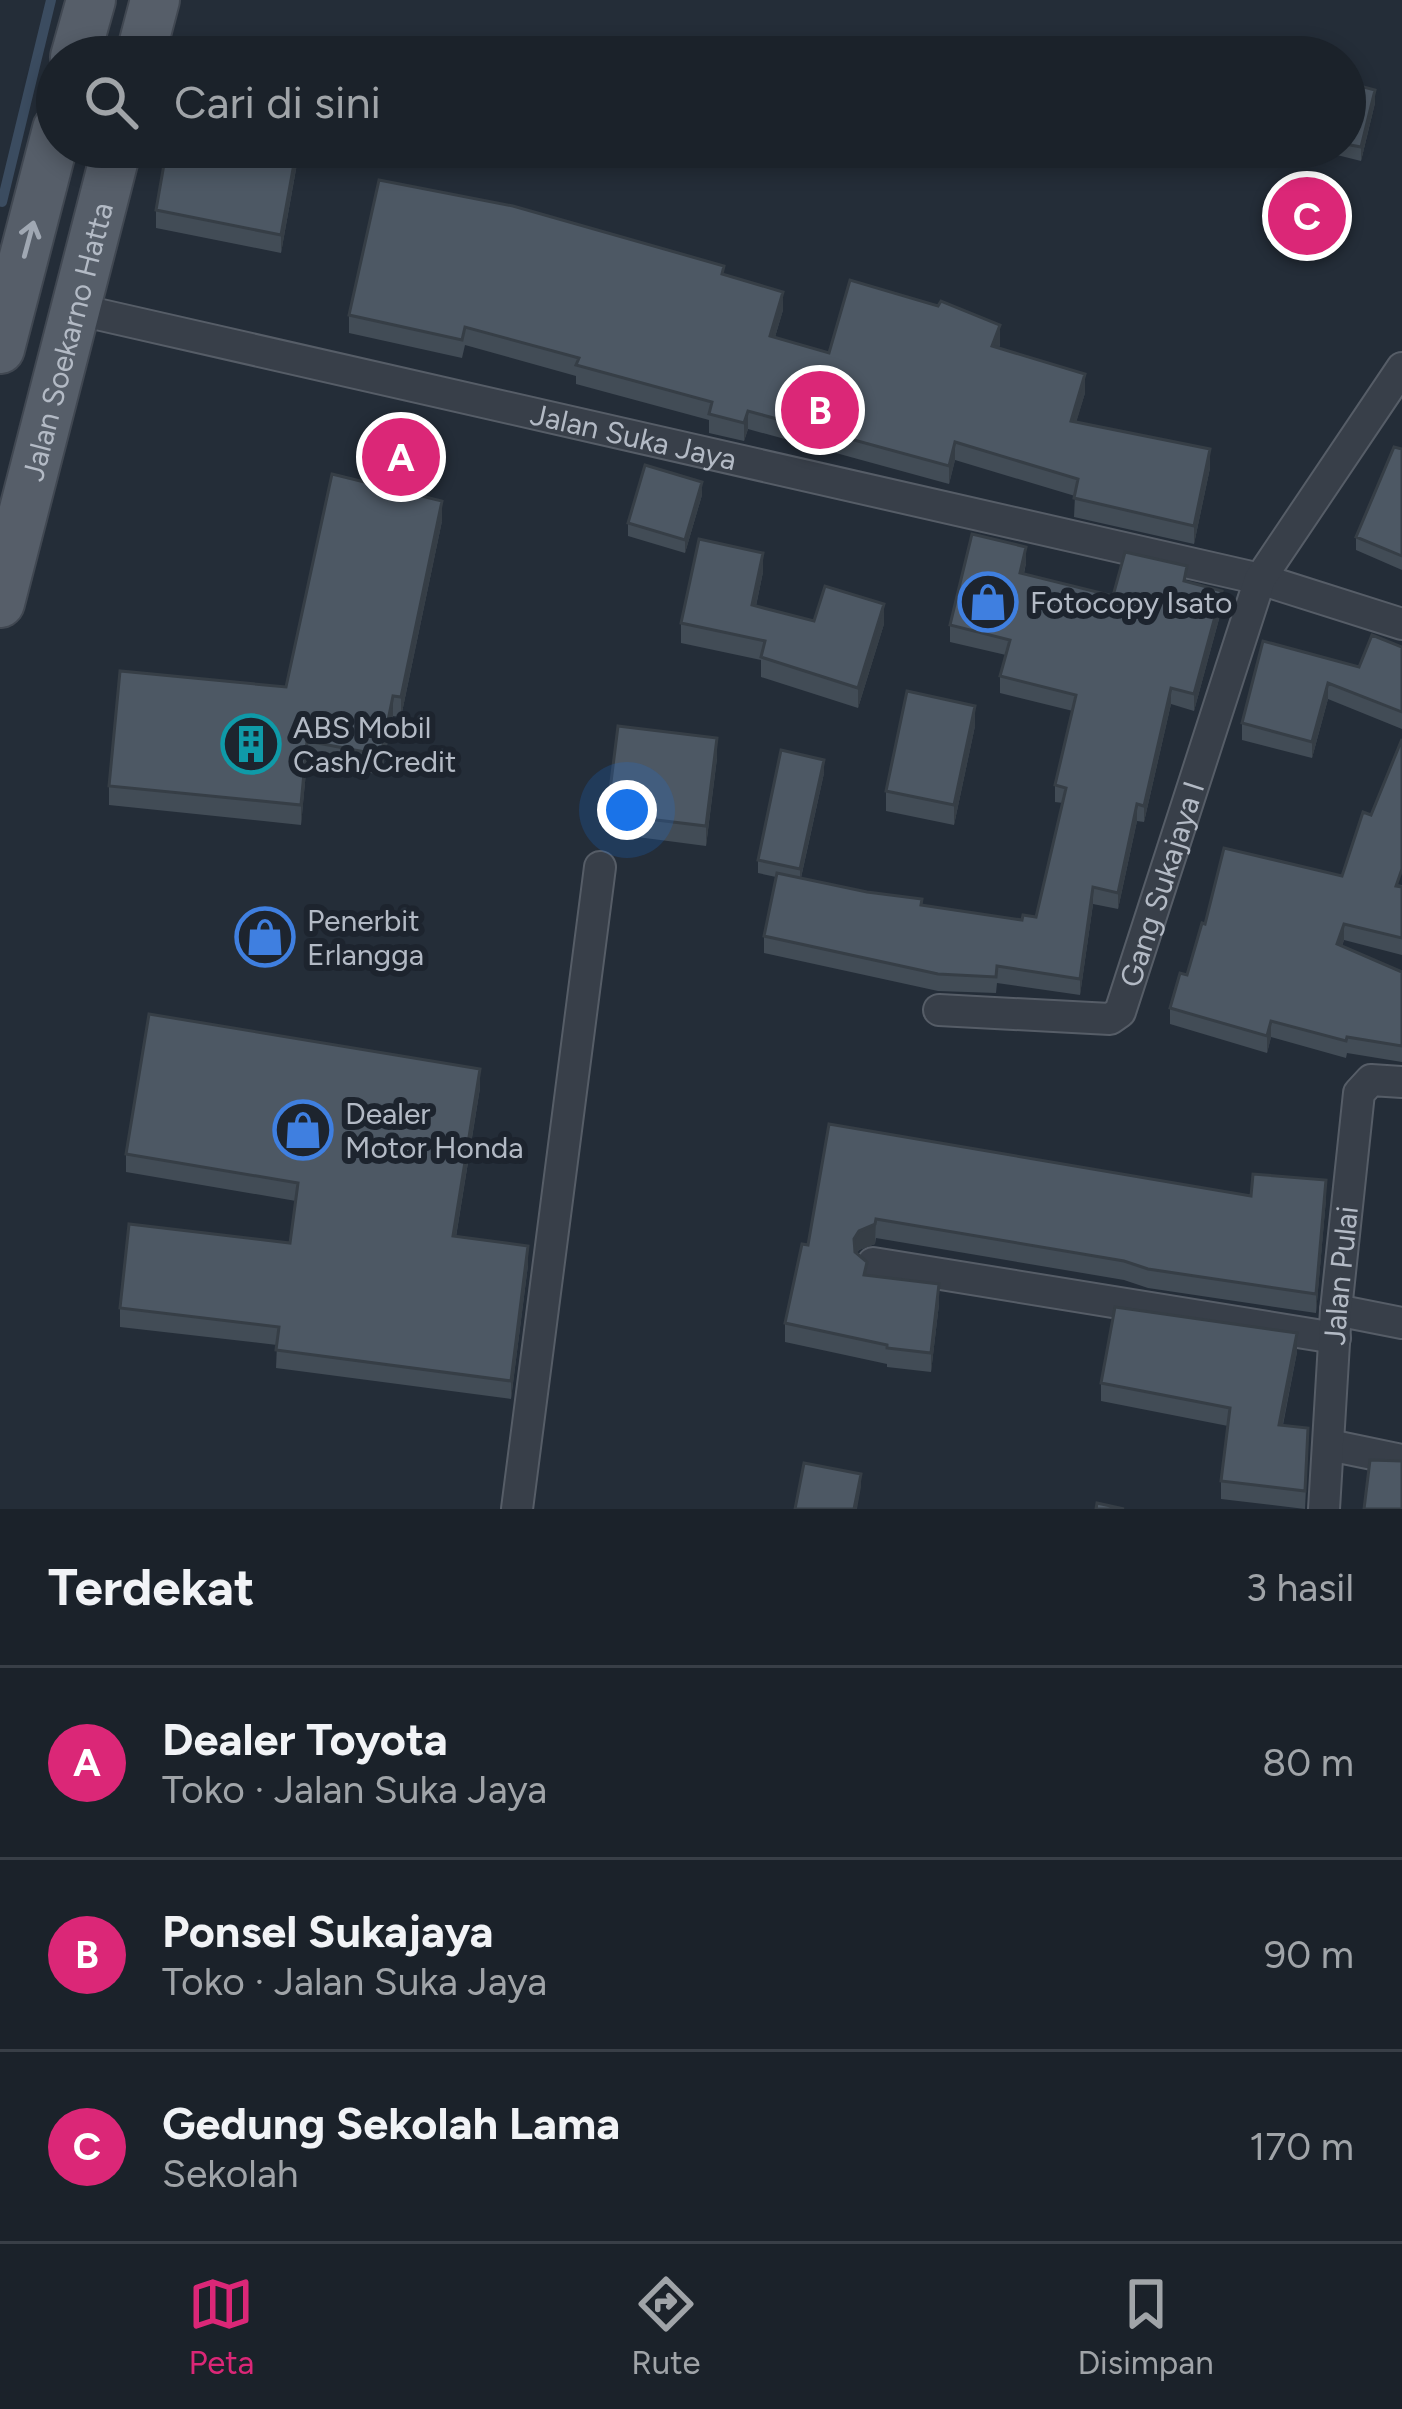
<!DOCTYPE html>
<html lang="id">
<meta charset="utf-8">
<style>
:root{--surface:#1b222a;--page:#282f36;--text:#f1f3f6;--muted:#a0a4a8;--line:#393f47;--accent:#db2777}
body{margin:0;font-family:Figtree,sans-serif;background:var(--page);color:var(--text)}
.you{position:absolute;left:627px;top:810px;width:42px;height:42px;margin:-30px;border:9px solid #fff;border-radius:50%;background:#1a73e8;box-shadow:0 0 0 18px #1a73e833}
.badge{display:grid;place-items:center;width:78px;height:78px;border-radius:50%;background:var(--accent);color:#fff;font-size:39px;font-weight:700}
.pin{position:absolute;translate:-50% -50%;border:6px solid #fff;box-shadow:0 3px 12px #0006}
.list{margin:0;padding:0;list-style:none}
h2{display:flex;justify-content:space-between;align-items:center;height:156px;margin:0;padding:0 48px;font-size:51px}
h2 small{font-size:39px;font-weight:400;color:var(--muted)}
.list li{display:grid;grid-template-columns:78px 1fr auto;gap:36px;align-items:center;box-sizing:border-box;height:192px;padding:0 48px;border-top:3px solid var(--line)}
.list b{display:block;font-size:45px;white-space:nowrap}
.list p{margin:0;font-size:39px;white-space:nowrap;color:var(--muted)}
.list em{font-size:39px;font-style:normal;color:var(--muted)}
.icon{flex:none;width:66px;height:66px;fill:none;stroke:currentColor;stroke-width:2;stroke-linecap:round;stroke-linejoin:round}
.map{position:relative;flex:none;width:1402px;height:1509px;overflow:hidden}
.search{position:absolute;background:var(--surface);box-shadow:0 6px 18px #0003;left:36px;right:36px;top:36px;height:132px;display:flex;align-items:center;gap:30px;box-sizing:border-box;padding:0 42px;border-radius:66px;color:var(--muted);font-size:45px}
.sheet{height:732px;background:var(--surface)}
nav{display:flex;justify-content:space-around;align-items:center;box-sizing:border-box;height:168px;border-top:3px solid var(--line);background:var(--surface);font-size:33px;color:var(--muted)}
nav a{display:grid;justify-items:center;gap:6px}
nav .on{color:var(--accent)}
.map>svg:first-child{display:block}
</style>
<div class="map">
<svg width="1402" height="1509" viewBox="0 0 1402 1509">
<rect width="100%" height="100%" fill="#242d38"/>
<g fill="none" stroke-linecap="round" stroke-linejoin="round">
<!-- stream -->
<path stroke="#3b4c60" stroke-width="10" d="M2,202l49,-202"/>
<defs>
<g id="minor">
<path id="s1" d="M75,309l1185,270 142,45"/>
<path id="s2" d="M939,1010l171,9 10,-7 140,-433 142,-211"/>
<path d="M873,1263l462,75"/>
<path d="M1336,1310l66,13"/>
<path d="M1329,1445l73,15"/>
<path d="M517,1509l83,-642"/>
<path id="s3" d="M1324,1509l12,-199 23,-217 12,-13 31,2"/>
</g>
<g id="primary">
<path d="M75,57l16,-57"/>
<path d="M140,57l15,-57"/>
<path d="M0,349l57,-220"/>
<path id="s4" d="M0,603l117,-456"/>
</g>
</defs>
<!-- minor casing -->
<use href="#minor" stroke="#565d67" stroke-width="34"/>
<!-- primary casing -->
<use href="#primary" stroke="#414852" stroke-width="52"/>
<!-- minor -->
<use href="#minor" stroke="#383f49" stroke-width="30"/>
<!-- primary -->
<use href="#primary" stroke="#565e69" stroke-width="48"/>
</g>
<!-- wall -->
<path fill="#424c56" d="M1345,82l30,21 -14,58 -56,-14h40z
M167,147h133l-19,106 -125,-25v-18z
M724,274l59,36 -8,27 54,16 171,-9 -1,4 86,45 -9,29 134,46 -16,76 -120,-27 1,-21 -120,-36 -6,24 -201,-55 -4,12 -35,-8v-13l-133,-36v-8l-111,-31 -3,13 -113,-25v-18z
M1402,449v121l-46,-20v-13z
M702,495l-17,58 -57,-17v-13z
M442,521l-41,196 -8,-1 -12,59 -74,-14 -6,64 -192,-20v-19l177,-99z
M1026,563l-2,11 89,22 74,-15 35,27 -28,103 -23,-7 -27,118 -7,-1 -19,88 -25,-5 -13,91 -83,-12 -1,10 -58,-2 -174,-38v-17l12,-59 -18,-4v-13l66,-87 -23,105 121,27 100,15 14,-3 27,-114 -8,-1v-17l18,-74 -73,-18v-17l6,-21 -56,-13v-17z
M763,572l-7,34 58,15 70,3 -26,84 -97,-31v-17l-80,-17v-20z
M1402,647v82l-74,-30 -16,59 -70,-18v-17z
M975,726l-21,99 -68,-14v-20z
M717,758l-11,88 -99,-13v-19z
M1342,876l60,9v70l-58,-15 -2,6 60,26v90l-55,-9 -1,5 -75,-21 -4,16 -97,-29v-16l17,-33 18,-51z
M480,1088l-24,149 72,28 -17,134 -235,-31 1,-23 -157,-18v-19l170,-65 6,-42 -170,-29v-18z
M829,1124l422,72 75,3 -10,114 -168,-25 -24,-8 -248,-42 -1,6 -16,6 -2,3 10,23 72,28 -8,68 -44,-5v-3l-102,-22v-19l23,-78z
M1297,1352l-14,73 25,21 -3,63 -84,-10v-18l7,-55 -127,-25v-18z"/>
<!-- shaded-wall -->
<path fill="#363e46" d="M1375,90v13l-14,58v-14z
M297,147h3l-19,106v-18z
M783,292v18l-13,44v-18z
M1000,325v19l-8,20v-18z
M1085,374v19l-14,47v-19z
M748,411v18l-4,12v-18z
M955,442v18l-6,24v-18z
M1210,449v19l-16,76v-18z
M702,482v13l-17,58v-13z
M442,501v20l-41,196v-20z
M1026,547v16l-6,27v-17z
M763,553v19l-11,53v-20z
M1222,591v17l-28,103v-17z
M884,604v20l-26,84v-20z
M1328,683v16l-16,59v-16z
M1171,688v16l-27,118v-16z
M393,696v20l-12,59v-20z
M975,706v20l-21,99v-20z
M717,738v20l-11,88v-20z
M307,741v20l-6,64v-20z
M824,760v13l-24,109v-13z
M1137,804v17l-19,88v-16z
M1093,887v17l-13,91v-16z
M1344,924v16l-7,21v-17z
M1271,1021v16l-4,16v-17z
M480,1069v19l-27,167v-19z
M1326,1180v19l-10,114v-19z
M876,1219l-1,25 -16,6 -5,9v-20l5,-8z
M528,1246v19l-17,134v-18z
M939,1284v20l-8,68v-19z
M1297,1333v19l-18,91v-18z
M861,1474v13l-4,22h-3z"/>
<!-- building -->
<path fill="#4d5864" stroke="#363e46" stroke-width="3" d="M1345,82l30,8 -14,57 -16,-3z
M167,147h130l-16,88 -125,-25z
M379,180l134,26 211,60 -2,8 61,18 -13,44 59,17 21,-73 88,26 3,-5 59,24 -8,21 93,28 -14,47 139,28 -16,77 -120,-28 4,-19 -123,-37 -6,24 -201,-55 -4,12 -35,-9 3,-12 -136,-37 3,-7 -114,-31 -3,13 -113,-25z
M1394,447l8,2v107l-46,-19z
M645,465l57,17 -17,58 -57,-17z
M332,474l110,27 -41,196 -8,-1 -12,59 -74,-14 -6,64 -192,-19 11,-115 166,16z
M972,534l54,13 -6,26 93,23 12,-44 62,14 -3,15 38,10 -28,103 -23,-6 -27,118 -7,-2 -19,89 -25,-6 -13,92 -83,-13 -1,11 -58,-3 -174,-38 13,-63 90,19 55,7 -1,6 101,15 1,-5 13,2 30,-129 -11,-3 21,-90 -76,-19 10,-36 -60,-15z
M699,539l64,14 -11,52 62,16 11,-35 59,18 -26,84 -97,-31 4,-16 -84,-18z
M1372,635l30,12v65l-74,-29 -16,59 -70,-19 21,-82 96,26z
M907,691l68,15 -21,99 -68,-14z
M618,726l99,12 -11,88 -99,-12z
M1402,739v130l-6,17 6,1v51l-58,-14 -7,20 65,28v74l-55,-9 -1,4 -75,-20 -4,15 -97,-28 10,-35 7,2 15,-52 3,1 19,-76 118,28 21,-64 8,3z
M781,750l43,10 -24,109 -42,-9z
M149,1014l331,55 -27,167 75,10 -17,135 -235,-31 3,-23 -159,-19 9,-84 161,19 8,-60 -172,-29z
M829,1124l422,72 2,-22 73,6 -10,114 -168,-25 -24,-8 -248,-42 -1,5 -16,7 -5,8 1,13 12,10 -3,13 75,9 -8,69 -44,-5v-3l-102,-22 17,-79 6,1z
M1115,1307l182,26 -18,92 29,3 -3,63 -84,-10 9,-73 -129,-25z
M1370,1460l32,1v48h-38z
M804,1463l57,11 -7,35h-59z
M1097,1503l27,6h-28z"/>
<!-- one-way arrows -->
<defs><path id="oneway-shaft" d="M-6 0H5M1.5-3L5.5 0L1.5 3" fill="none" stroke-width="1.6" stroke-linecap="round" stroke-linejoin="round" transform="scale(3)"/></defs>
<use stroke="#a0a8b3" href="#oneway-shaft" transform="translate(29 239) rotate(-75)"/>
<!-- icons -->
<defs>
<symbol id="shop-ring" viewBox="-11 -11 22 22"><circle r="9.5" fill="#1d242e" stroke="#3f7fe0" stroke-width="1.5"/><path d="M-5-2.5h2.3a2.7 3.5 0 0 1 5.4 0H5L5.5 6h-11ZM-1.5-2.5h3a1.5 2.3 0 0 0-3 0Z" fill="#3f7fe0"/></symbol>
<symbol id="building-ring" viewBox="-11 -11 22 22"><circle r="9.5" fill="#1d242e" stroke="#0f9aa8" stroke-width="1.5"/><path d="M-4-6H4V6H1V3H-1V6H-4ZM-2.5-4.3h1.7v1.8h-1.7ZM.8-4.3h1.7v1.8H.8ZM-2.5-1h1.7V.8h-1.7ZM.8-1h1.7V.8H.8Z" fill="#0f9aa8"/></symbol>
</defs>
<g fill-rule="evenodd">
<use href="#shop-ring" x="955" y="569" width="66" height="66"/>
<use href="#building-ring" x="218" y="711" width="66" height="66"/>
<use href="#shop-ring" x="232" y="904" width="66" height="66"/>
<use href="#shop-ring" x="270" y="1097" width="66" height="66"/>
</g>
<g text-anchor="middle" dominant-baseline="central" stroke-width="12" stroke-linejoin="round" paint-order="stroke">
<!-- street labels -->
<g font-size="30" fill="#b3bac5" stroke="#1d242e">
<text stroke="none"><textPath href="#s4" startOffset="270">Jalan Soekarno Hatta</textPath></text>
<text stroke="none"><textPath href="#s1" startOffset="573">Jalan Suka Jaya</textPath></text>
<text stroke="none"><textPath href="#s2" startOffset="318">Gang Sukajaya I</textPath></text>
<text stroke="none"><textPath href="#s3" startOffset="234">Jalan Pulai</textPath></text>
</g>
<!-- poi labels -->
<g font-size="30" fill="#b3bac5" stroke="#1d242e" text-anchor="start">
<text x="1030" y="602">Fotocopy Isato</text>
<text x="293" y="727">ABS Mobil<tspan x="293" dy="34">Cash/Credit</tspan></text>
<text x="307" y="920">Penerbit<tspan x="307" dy="34">Erlangga</tspan></text>
<text x="345" y="1113">Dealer<tspan x="345" dy="34">Motor Honda</tspan></text>
</g>
</g>
</svg>
<div class="you"></div>
<div class="pin badge" style="left:401px;top:457px">A</div>
<div class="pin badge" style="left:820px;top:410px">B</div>
<div class="pin badge" style="left:1307px;top:216px">C</div>
<div class="search"><svg class="icon" aria-label="search" viewBox="0 0 24 24"><circle cx="10" cy="10" r="6"/><path d="M15 15l6 6"/></svg>Cari di sini</div>
</div>
<section class="sheet">
<h2>Terdekat<small>3 hasil</small></h2>
<ul class="list">
<li><span class="badge">A</span><div><b>Dealer Toyota</b><p>Toko · Jalan Suka Jaya</p></div><em>80 m</em></li>
<li><span class="badge">B</span><div><b>Ponsel Sukajaya</b><p>Toko · Jalan Suka Jaya</p></div><em>90 m</em></li>
<li><span class="badge">C</span><div><b>Gedung Sekolah Lama</b><p>Sekolah</p></div><em>170 m</em></li>
</ul>
</section>
<nav>
<a class="on"><svg class="icon" aria-label="map" viewBox="0 0 24 24"><path d="M3 6l6-2 6 2 6-2v14l-6 2-6-2-6 2zM9 4v14M15 6v14"/></svg>Peta</a>
<a><svg class="icon" aria-label="directions" viewBox="0 0 24 24"><path d="M12 3l9 9-9 9-9-9zM9 14v-3h6M13 9l2 2-2 2"/></svg>Rute</a>
<a><svg class="icon" aria-label="saved" viewBox="0 0 24 24"><path d="M7 4h10v16l-5-4-5 4z"/></svg>Disimpan</a>
</nav>
